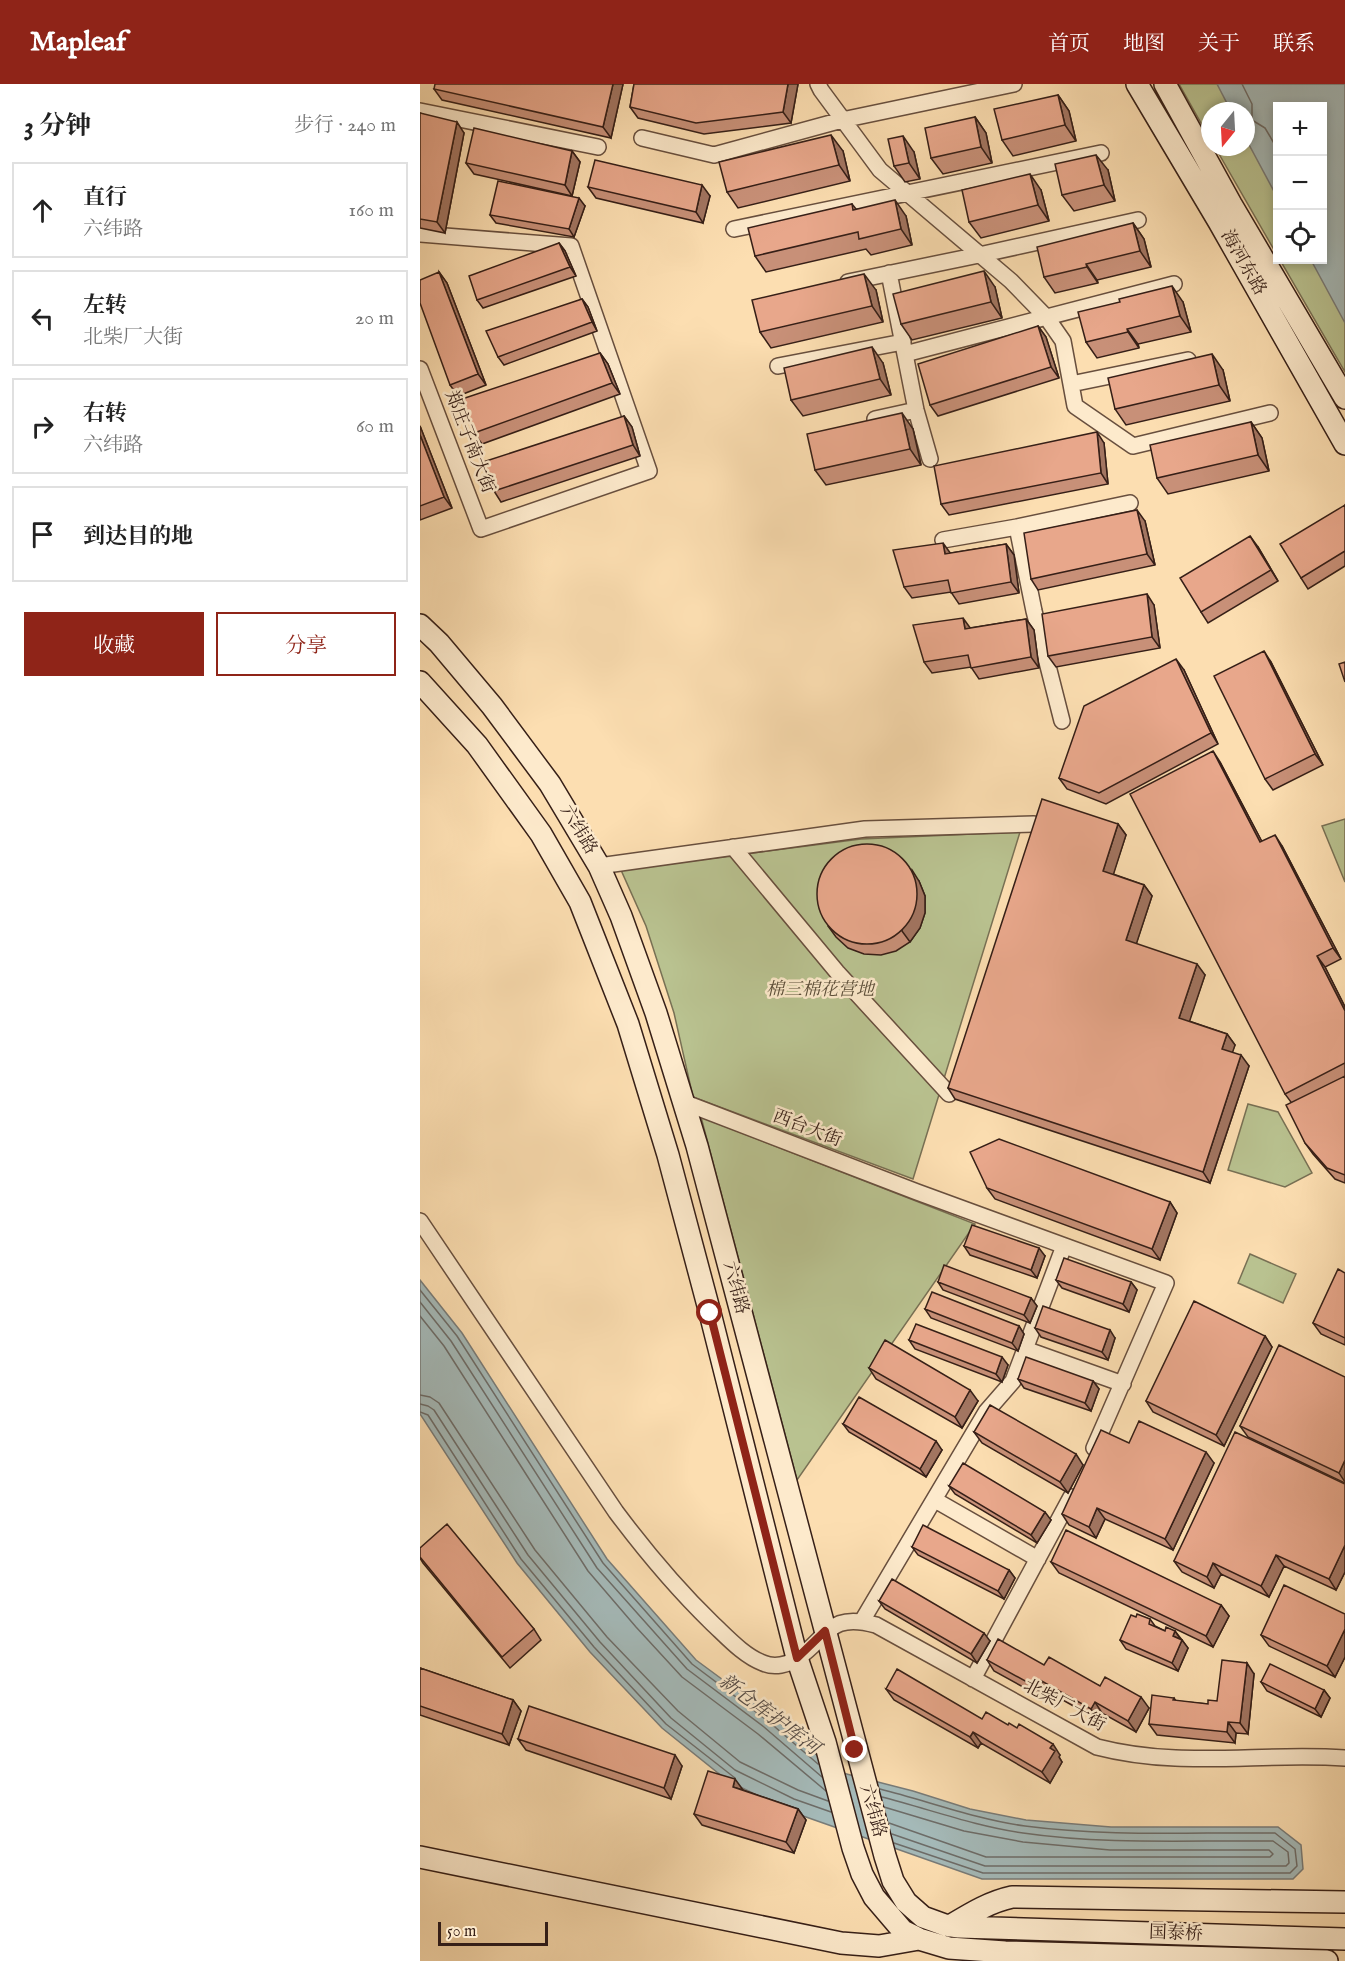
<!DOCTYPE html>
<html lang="zh">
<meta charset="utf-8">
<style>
:root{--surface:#fff;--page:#f6f6f6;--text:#222;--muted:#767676;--line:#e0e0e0;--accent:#8f2418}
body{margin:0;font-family:"IM FELL English","Noto Serif SC",serif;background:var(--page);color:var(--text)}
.controls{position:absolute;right:18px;top:18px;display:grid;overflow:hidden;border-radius:0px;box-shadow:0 3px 9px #0003}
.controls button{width:54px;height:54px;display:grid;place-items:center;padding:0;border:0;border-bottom:2px solid var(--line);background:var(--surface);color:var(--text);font:30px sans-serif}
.compass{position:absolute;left:781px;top:18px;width:54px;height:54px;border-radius:50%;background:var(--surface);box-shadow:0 3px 9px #0003;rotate:198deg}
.scale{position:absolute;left:18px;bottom:15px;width:110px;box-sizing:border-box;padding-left:6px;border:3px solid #361f17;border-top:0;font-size:16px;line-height:21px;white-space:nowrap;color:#361f17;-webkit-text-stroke:4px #fdeacc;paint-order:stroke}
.stop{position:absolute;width:18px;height:18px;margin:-14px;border:4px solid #8f2418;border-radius:50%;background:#fff}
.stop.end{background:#8f2418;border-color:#fff;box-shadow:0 2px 6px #0008}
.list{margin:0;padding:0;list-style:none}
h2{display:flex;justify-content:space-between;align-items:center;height:78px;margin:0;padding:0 24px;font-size:26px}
h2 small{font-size:20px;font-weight:400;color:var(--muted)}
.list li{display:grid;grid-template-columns:39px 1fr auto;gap:18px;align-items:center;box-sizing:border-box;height:96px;margin:0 12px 12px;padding:0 12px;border:2px solid var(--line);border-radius:0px}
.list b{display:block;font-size:22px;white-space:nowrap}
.list p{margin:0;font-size:20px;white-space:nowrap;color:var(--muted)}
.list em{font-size:20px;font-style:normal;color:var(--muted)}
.actions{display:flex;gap:12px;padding:18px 24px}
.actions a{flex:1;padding:14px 0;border:2px solid var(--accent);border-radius:0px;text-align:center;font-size:21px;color:var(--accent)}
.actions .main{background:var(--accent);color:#fff}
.icon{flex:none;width:33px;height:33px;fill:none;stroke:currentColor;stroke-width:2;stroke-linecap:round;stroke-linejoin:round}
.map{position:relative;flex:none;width:925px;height:1877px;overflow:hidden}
header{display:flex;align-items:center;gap:36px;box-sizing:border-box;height:84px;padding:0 30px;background:var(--accent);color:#fff}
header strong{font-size:28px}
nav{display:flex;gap:33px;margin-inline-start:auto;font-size:21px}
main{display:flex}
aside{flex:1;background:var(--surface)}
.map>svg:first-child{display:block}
</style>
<header>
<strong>Mapleaf</strong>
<nav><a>首页</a><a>地图</a><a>关于</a><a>联系</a></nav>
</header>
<main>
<aside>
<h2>3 分钟<small>步行 · 240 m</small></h2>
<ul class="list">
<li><svg class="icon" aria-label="ahead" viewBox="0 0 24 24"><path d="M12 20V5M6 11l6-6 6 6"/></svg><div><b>直行</b><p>六纬路</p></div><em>160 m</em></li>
<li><svg class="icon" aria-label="left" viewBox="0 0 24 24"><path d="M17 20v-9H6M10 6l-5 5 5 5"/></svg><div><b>左转</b><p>北柴厂大街</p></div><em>20 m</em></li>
<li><svg class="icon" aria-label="right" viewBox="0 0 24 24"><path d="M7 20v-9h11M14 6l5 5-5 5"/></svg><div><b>右转</b><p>六纬路</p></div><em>60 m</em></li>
<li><svg class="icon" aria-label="arrive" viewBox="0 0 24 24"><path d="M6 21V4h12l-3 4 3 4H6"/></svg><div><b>到达目的地</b></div></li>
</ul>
<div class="actions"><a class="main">收藏</a><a>分享</a></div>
</aside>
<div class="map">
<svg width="925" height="1877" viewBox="0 0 925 1877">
<rect width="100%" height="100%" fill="#fcdeb1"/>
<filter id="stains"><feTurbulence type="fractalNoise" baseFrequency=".00333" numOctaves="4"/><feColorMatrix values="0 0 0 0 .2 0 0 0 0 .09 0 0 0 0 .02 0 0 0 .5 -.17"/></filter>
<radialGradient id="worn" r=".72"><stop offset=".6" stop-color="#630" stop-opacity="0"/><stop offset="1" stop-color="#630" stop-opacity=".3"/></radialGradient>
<!-- green -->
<path fill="#b9c290" stroke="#787054" stroke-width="1.5" d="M759,0h166v288l-65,-112h42v-154h-44l-1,149 -62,-108h31v-36h-36v28z
M925,735v63l-23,-56z
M600,748l-107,347 -220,-82 -19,-84 -28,-87 -25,-56 240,-31z
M828,1020l30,8 34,61 -27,14 -57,-17z
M281,1033l274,107 -178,256z
M830,1170l46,20 -13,29 -45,-20z"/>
<!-- water -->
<path fill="#a4b9b8" stroke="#787b78" stroke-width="1.5" d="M797,0h128v239l-34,-63h11v-154h-44l-1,91 -31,-58v-28h-15z
M0,1196l42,53 145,226 89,101 76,56 63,55 78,20 57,18 56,11 85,7h167l23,18 2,24 -10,10h-311l-193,-68 -61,-30 -66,-53 -72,-76 -73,-89 -97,-149z"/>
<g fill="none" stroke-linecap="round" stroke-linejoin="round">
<!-- shore -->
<path stroke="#6d6c68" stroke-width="1.5" d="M822,0l10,20v16l13,8 13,22
M0,1206l37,46 146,227 89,101 76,57 50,43
M0,1218l31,39 146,227 90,101 77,58 58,50
M0,1232l24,30 144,225 48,56 46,50 76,57 68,57
M0,1311l10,2 9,6 96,147 72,87 71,74 62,51 58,28 30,11
M0,1320l8,2 6,4 94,145 72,87 71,76 64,52 59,29 37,13
M0,1328l8,3 93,144 73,88 72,77 69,54
M460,1705c48,12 95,30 145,37 83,11 167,6 250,7l20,16 2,17 -7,7h-307l-89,-30
M462,1713c47,12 92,29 141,36 82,12 167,7 250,8l15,11 1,11 -3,3h-301l-93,-32
M464,1723l80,24 59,11 87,8h159l4,4 -3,3h-284l-97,-34"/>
<defs>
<path id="street" d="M398,0l3,6 59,80 131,111 36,37 16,23 12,65 58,40 137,-33
M0,27l178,36
M222,54l72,17 128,-35 172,-36
M314,145l367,-76
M0,150l151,12 78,225 -168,58 -61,-160
M469,189l27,137 14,49
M428,198l131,-27 159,-35
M485,270l269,-70
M358,282l125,-24
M651,300l117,-24
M455,335l41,-9
M523,456l74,-13
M642,637l-28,-110 -17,-84 113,-24
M313,763l104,125 112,122
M179,782l266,-37 169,-5
M263,1018l234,90 249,91 -72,165
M0,1137l196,291c30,40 61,77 96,111 15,14 32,33 51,40 11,5 25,2 35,-5 31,-22 31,-46 78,-33l221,122c85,22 163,5 248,11
M605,1265l98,35
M515,1416l103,59
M442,1537l124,-209 27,-31 51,-135
M553,1595l98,-182"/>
<path id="secondary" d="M717,0l82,138 126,222
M745,0l66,120 114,194
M0,541l19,18 53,63 58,78 49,82 22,50 35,97 41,133 188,710 8,25 13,21 17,15 22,8 14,2 386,12
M0,598l57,63 64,89 39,68 48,122 40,131 42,158 87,345 28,84 28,106 9,26 12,23 29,34 16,8 30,9 56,4 322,9
M0,1773l421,86 38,3 40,-7
M530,1842c20,-12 39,-24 62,-29l333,5"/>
</defs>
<!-- street casing -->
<use href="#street" stroke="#684f3e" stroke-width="18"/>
<!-- secondary casing -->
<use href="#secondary" stroke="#361f17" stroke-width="24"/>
<!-- street -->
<use href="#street" stroke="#fdeacc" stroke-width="15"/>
<!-- secondary -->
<use href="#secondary" stroke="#fdeacc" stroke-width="21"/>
</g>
<!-- wall -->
<path fill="#c89078" stroke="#361f17" stroke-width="1.5" d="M203,0l-12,54 -169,-38 -8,-11z
M214,0h164l-7,39 -87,11 -66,-16 -8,-11z
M638,11l11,16 7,30 -63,15 -11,-16z
M0,29l44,20 -19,100 -25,-5z
M555,33l11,16 6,30 -49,11 -12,-16z
M152,67l8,11 -8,34 -98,-22 -8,-11z
M423,67l7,30 -112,27 -11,-16z
M494,68l6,27 -15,3 -11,-16z
M688,86l7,31 -41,10 -12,-16z
M168,103l122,9 -7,27 -107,-25z
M621,106l8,31 -68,17 -12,-16z
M432,120l4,5 50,7 6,29 -41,10 -5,-6 -100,23 -11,-16z
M165,122l-11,31 -78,-14 -6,-8z
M713,139l11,16 7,28 -54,13 1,3 -43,10 -11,-16z
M139,159l6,8 11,25 -93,32 -6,-8z
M19,188l8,11 39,102 -28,11 -8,-11z
M575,203l7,31 -90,22 -11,-16z
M456,206l7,32 -112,26 -11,-16z
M162,215l6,8 9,24 -93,34 -6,-8z
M763,218l8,30 -53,12 1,4 -42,10 -11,-16z
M618,242l8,11 13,41 -121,38 -8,-11z
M180,269l8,11 12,30 -138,50 -8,-11z
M463,279l8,32 -88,21 -12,-16z
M803,286l7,31 -104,24 -11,-16z
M204,332l8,11 8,29 -139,46 -7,-11z
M831,338l11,16 7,33 -101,23 -11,-16z
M0,342l32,82 -32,12z
M493,345l8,36 -95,20 -11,-15z
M684,359l4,41 -159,31 -8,-11z
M925,421v61l-37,23 -7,-11z
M725,437l10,44 -117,25 -7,-11z
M586,460l8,11 5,38 -60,11 -8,-12 -39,6 -8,-11 47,-34z
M838,463l20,34 -70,42 -7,-11z
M734,521l6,43 -104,19 -8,-11z
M606,535l8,11 5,38 -60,11 -8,-12 -39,6 -8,-11 46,-34z
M851,578l52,103 -50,25 -8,-11z
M764,586l34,74 -112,60 -39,-15 -8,-11z
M800,678l42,80 20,4 59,113 -16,8 20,40v176l-10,-4 -22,-25 -8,-11 -14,-41 -6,-8z
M698,740l8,11 -13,39 31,11 8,11 -16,48 69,31 -16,46 38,13 8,11 -3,7 17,14 -39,117 -255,-84 -7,-11z
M499,797l6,15v17l-5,15 -10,14 -14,9 -15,4 -17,-1 -16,-6 -12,-11 -8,-11z
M567,1104l183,14 7,11 -17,47 -165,-61z
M544,1162l81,10 -8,22 -67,-23z
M925,1189v72l-24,-11 -8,-11z
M636,1196l75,2 6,8 -8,22 -67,-24z
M518,1198l93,16 6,8 -7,17 -87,-33z
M505,1225l94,17 5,8 -6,17 -87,-33z
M615,1244l80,10 -7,22 -67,-23z
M845,1252l7,11 -48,99 -71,-34 -7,-11z
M489,1256l99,25 -6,17 -87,-33z
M449,1284l109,33 -16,27 -86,-49z
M925,1293v106l-97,-46 -8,-11z
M598,1295l75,2 6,8 -8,22 -67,-23z
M423,1340l99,26 -16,27 -77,-45z
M554,1348l109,33 -15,28 -86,-50z
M709,1359l85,20 -41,87 -68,-31 -9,19 -27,-13 -7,-11z
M925,1400v88l-9,18 -52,-24 -15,31 -48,-23 -7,14 -32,-16 -8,-11z
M529,1402l102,34 -14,23 -82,-49z
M492,1463l97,23 6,8 -11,21 -86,-44z
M0,1464l114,81 7,11 -31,28 -87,-105 -3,-5z
M631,1478l170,43 8,11 -16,31 -154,-74z
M459,1517l111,40 -13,22 -92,-54z
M925,1530v43l-10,20 -66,-31 -8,-11z
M716,1533l14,2 5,7 10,5h10l7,9 6,8 -10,23 -52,-22 -6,-9z
M567,1576l57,5 56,21 49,22 -13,24 -34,-19 -4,7 -51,-29 -4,7 -49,-27z
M0,1584l93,32 8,11 -12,34 -89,-30z
M834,1590l-6,60 -12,-1 -1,10 -78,-8 -8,-11 25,-26 2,3 32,3 9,-3z
M841,1598l63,8 6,8 -9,19 -54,-26z
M466,1605l96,30 78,36 -1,2 3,5 -12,21 -69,-40 -3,5 -84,-48z
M98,1655l164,27 -11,33 -145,-49z
M323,1706l55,19 8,11 -12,33 -92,-28 -8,-11z"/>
<!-- shaded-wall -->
<path fill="#a27561" stroke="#361f17" stroke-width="1.5" d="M193,0h10l-12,54 -8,-11z
M368,0h10l-7,39 -8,-11z
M638,11l11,16 7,30 -11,-16z
M555,33l11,16 6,30 -11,-16z
M37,38l7,11 -19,100 -8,-11z
M411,51l12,16 7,30 -11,-16z
M483,52l11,16 6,27 -11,-16z
M152,67l8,11 -8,34 -7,-11z
M676,71l12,15 7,31 -11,-16z
M610,90l11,16 8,31 -11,-16z
M282,101l8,11 -7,27 -7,-11z
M159,114l6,8 -11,31 -5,-8z
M475,116l11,16 6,29 -11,-16z
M713,139l11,16 7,28 -11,-16z
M139,159l6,8 11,25 -6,-9z
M666,180l11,16 1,3 -11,-16z
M564,187l11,16 7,31 -11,-16z
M19,188l8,11 39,102 -8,-11z
M444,190l12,16 7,32 -11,-16z
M752,202l11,16 8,30 -11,-16z
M162,215l6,8 9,24 -5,-9z
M618,242l8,11 13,41 -8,-11z
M707,245l11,15 1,4 -11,-16z
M452,263l11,16 8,32 -11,-16z
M180,269l8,11 12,30 -8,-11z
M792,270l11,16 7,31 -11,-16z
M482,329l11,16 8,36 -11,-16z
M204,332l8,11 8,29 -7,-11z
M831,338l11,16 7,33 -11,-16z
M0,342l32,82 -8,-11 -24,-62z
M677,348l7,11 4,41 -7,-11z
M717,426l8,11 10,44 -8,-11z
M830,452l8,11 20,34 -7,-11z
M523,459l8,11h-6z
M586,460l8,11 5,38 -8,-11z
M727,510l7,11 6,43 -8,-11z
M543,534l8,11h-6z
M606,535l8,11 5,38 -8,-11z
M844,567l7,11 52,103 -8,-11z
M756,575l8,11 34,74 -7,-11z
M793,667l7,11 48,91 -8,-11z
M698,740l8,11 -15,47 -8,-11z
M855,751l7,11 59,113 -8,-11z
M492,786l7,11 6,15v17l-5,15 -10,14 -8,-11z
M724,801l8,11 -18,55 -8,-11z
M897,872l8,11 20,40v4z
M777,880l8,11 -18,54 -8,-11z
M807,950l8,11 -5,15 -8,-11z
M821,971l8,11 -39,117 -7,-11z
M750,1118l7,11 -17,47 -8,-11z
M619,1164l6,8 -8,22 -6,-8z
M711,1198l6,8 -8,22 -6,-8z
M611,1214l6,8 -7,17 -6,-8z
M599,1242l5,8 -6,17 -6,-8z
M690,1246l5,8 -7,22 -6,-8z
M845,1252l7,11 -48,99 -8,-11z
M582,1273l6,8 -6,17 -6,-8z
M673,1297l6,8 -8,22 -6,-8z
M550,1306l8,11 -16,27 -7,-11z
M516,1357l6,9 -16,27 -6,-8z
M786,1368l8,11 -41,87 -8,-11z
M656,1370l7,11 -15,28 -8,-11z
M925,1376v22l-6,-9z
M677,1424l8,11 -9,19 -7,-11z
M625,1428l6,8 -14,23 -6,-8z
M925,1461v27l-9,18 -7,-11z
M856,1471l8,11 -15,31 -8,-11z
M793,1479l8,11 -7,14 -7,-11z
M589,1486l6,8 -11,21 -6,-8z
M801,1521l8,11 -16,31 -7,-11z
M925,1545v28l-10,20 -8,-11z
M755,1547l6,9 -8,-4z
M564,1549l6,8 -13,22 -6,-9z
M762,1556l6,8 -10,23 -6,-8z
M827,1579l7,11 -6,60 -8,-11z
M620,1596l7,11 -4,7 -7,-11z
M904,1606l6,8 -9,19 -6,-8z
M721,1613l8,11 -13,24 -8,-11z
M93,1616l8,11 -12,34 -7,-11z
M675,1618l7,11 -4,7 -7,-11z
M808,1638l8,11 -1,10 -8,-11z
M553,1648l8,11 -3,5 -8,-11z
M633,1660l7,11 -1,2 3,5 -12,21 -8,-11 8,-24z
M255,1671l7,11 -11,33 -7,-11z
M315,1695l8,11 -10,-3z
M378,1725l8,11 -12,33 -8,-11z"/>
<!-- building -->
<path fill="#e8a78b" stroke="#361f17" stroke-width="1.5" d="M15,0h178l-10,43 -169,-38z
M214,0h154l-5,28 -87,11 -66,-16z
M638,11l7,30 -63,15 -8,-31z
M0,29l37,9 -20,100 -17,-3z
M555,33l6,30 -50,11 -6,-30z
M54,44l98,23 -7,34 -99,-22z
M411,51l8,30 -112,27 -8,-30z
M483,52l6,27 -15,3 -6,-27z
M676,71l8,30 -42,10 -7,-31z
M175,76l107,25 -6,27 -108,-25z
M610,90l8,31 -69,17 -7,-32z
M78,97l81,17 -10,31 -79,-14z
M475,116l6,29 -42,10 -1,-7 -103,24 -7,-28 104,-24 1,6z
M713,139l7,28 -54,13 1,3 -43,10 -7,-30z
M139,159l11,24 -93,33 -8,-24z
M564,187l7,31 -90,22 -8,-30z
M19,188l39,102 -28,11 -30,-82v-23z
M444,190l8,32 -112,26 -8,-32z
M752,202l8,30 -53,13 1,3 -42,10 -8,-30 42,-10 -1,-3z
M162,215l10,23 -94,35 -12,-26z
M618,242l13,41 -121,38 -12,-41z
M452,263l8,32 -89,21 -7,-32z
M180,269l12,30 -138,50 -15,-33z
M792,270l7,31 -104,24 -7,-31z
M482,329l8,36 -95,21 -8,-36z
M204,332l9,29 -139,46 -11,-29z
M831,338l7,33 -101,23 -7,-33z
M677,348l4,41 -160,31 -7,-38z
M0,351l24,62 -24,9z
M925,421v46l-44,27 -21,-34z
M717,426l10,44 -116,25 -7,-46z
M830,452l21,34 -70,42 -21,-34z
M523,459l2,11 61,-10 5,38 -60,11 -3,-13 -44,7 -11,-37z
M727,510l5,43 -104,19 -6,-42z
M543,534l2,11 61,-10 5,38 -60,11 -3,-13 -44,7 -11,-37z
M844,567l51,103 -50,25 -51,-103z
M756,575l35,74 -112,60 -40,-15 25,-72z
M925,578v20l-6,-18z
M793,667l47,91 15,-7 58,113 -16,8 28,55v52l-60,31 -155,-300z
M622,715l76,25 -15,47 41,14 -18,55 71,24 -18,54 48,16 -5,15 19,6 -38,117 -255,-84z
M397 810a50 50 0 1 1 100 0a50 50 0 1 1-100 0Z
M925,992v99l-18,-7 -22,-25 -19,-38z
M579,1055l171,63 -18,47 -165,-61 -17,-36z
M552,1141l67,23 -8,22 -67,-24z
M644,1174l67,24 -8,22 -67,-24z
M524,1181l87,33 -7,17 -86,-33z
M918,1185l7,4v65l-32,-15z
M512,1208l87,34 -7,17 -87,-34z
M774,1217l71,35 -49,99 -70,-34z
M623,1222l67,24 -8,22 -67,-24z
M496,1240l86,33 -6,17 -87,-34z
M465,1256l85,50 -15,27 -86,-49z
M859,1261l66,32v83l-6,13 -99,-47z
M606,1273l67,24 -8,22 -67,-24z
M439,1313l77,44 -16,28 -77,-45z
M570,1321l86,49 -16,28 -86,-50z
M719,1337l67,31 -41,87 -68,-31 -8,19 -27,-13 39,-84 28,13z
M815,1348l110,52v61l-16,34 -53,-24 -15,31 -48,-23 -6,14 -33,-16z
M543,1379l82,49 -14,23 -82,-49z
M27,1440l87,105 -32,28 -82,-100v-9z
M503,1441l86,45 -11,21 -86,-44z
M646,1446l155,75 -15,31 -155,-74z
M472,1495l92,54 -13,21 -92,-53z
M864,1501l61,29v15l-18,37 -66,-31z
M717,1530l13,5 -1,5 16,7 1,-4 9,4 -2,5 9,4 -10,23 -52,-23 11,-25 5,2z
M578,1555l46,26 5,-8 51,29 5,-9 36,20 -13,24 -33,-19 -4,7 -51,-29 -4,7 -49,-27z
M802,1576l25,3 -7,60 -12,-1 -1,10 -78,-8 3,-29 22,3 -1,2 35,4v-4l9,1z
M850,1580l54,26 -9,19 -54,-27z
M0,1584l93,32 -11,34 -82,-28z
M477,1585l85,50 4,-7 22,13 1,-2 8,5 2,-4 34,20 -3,4 5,3 -13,21 -69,-40 -3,5 -84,-48z
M109,1622l146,49 -11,33 -146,-49z
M288,1687l27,8 -2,8 65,22 -12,33 -92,-28z"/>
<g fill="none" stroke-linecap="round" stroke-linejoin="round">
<!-- route -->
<path stroke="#8f2418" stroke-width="8" d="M290,1229l87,345 28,-27 30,119"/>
</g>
<g text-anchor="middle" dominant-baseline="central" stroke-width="5" stroke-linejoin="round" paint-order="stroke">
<!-- street labels -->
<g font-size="18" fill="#361f17" stroke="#fdeacc">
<text transform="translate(823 179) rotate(60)">海河东路</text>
<text transform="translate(49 358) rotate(69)">郑庄子南大街</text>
<text transform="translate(158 746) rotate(59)">六纬路</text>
<text transform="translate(387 1045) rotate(21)">西台大街</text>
<text transform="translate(315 1204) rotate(75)">六纬路</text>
<text transform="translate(644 1622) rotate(28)">北柴厂大街</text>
<text transform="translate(452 1727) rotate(74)">六纬路</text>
<text transform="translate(756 1850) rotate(2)">国泰桥</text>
</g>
<!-- park labels -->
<g font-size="18" font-style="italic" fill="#5d503b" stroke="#fdeacc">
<text x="400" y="906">棉三棉花营地</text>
</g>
<!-- water labels -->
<g font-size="20" font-style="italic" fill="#574d47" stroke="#fdeacc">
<text transform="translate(349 1631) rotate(37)">新仓库护库河</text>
</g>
</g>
<rect width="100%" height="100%" filter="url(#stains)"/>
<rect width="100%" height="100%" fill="url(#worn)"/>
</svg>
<div class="controls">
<button>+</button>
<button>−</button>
<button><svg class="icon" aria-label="locate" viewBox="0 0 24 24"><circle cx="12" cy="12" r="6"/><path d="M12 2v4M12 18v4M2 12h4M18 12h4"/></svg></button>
</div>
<svg class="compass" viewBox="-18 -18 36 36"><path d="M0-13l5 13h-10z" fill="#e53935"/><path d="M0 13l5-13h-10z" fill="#767676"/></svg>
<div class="scale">50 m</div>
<div class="stop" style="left:290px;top:1229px"></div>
<div class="stop end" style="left:435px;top:1666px"></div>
</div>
</main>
